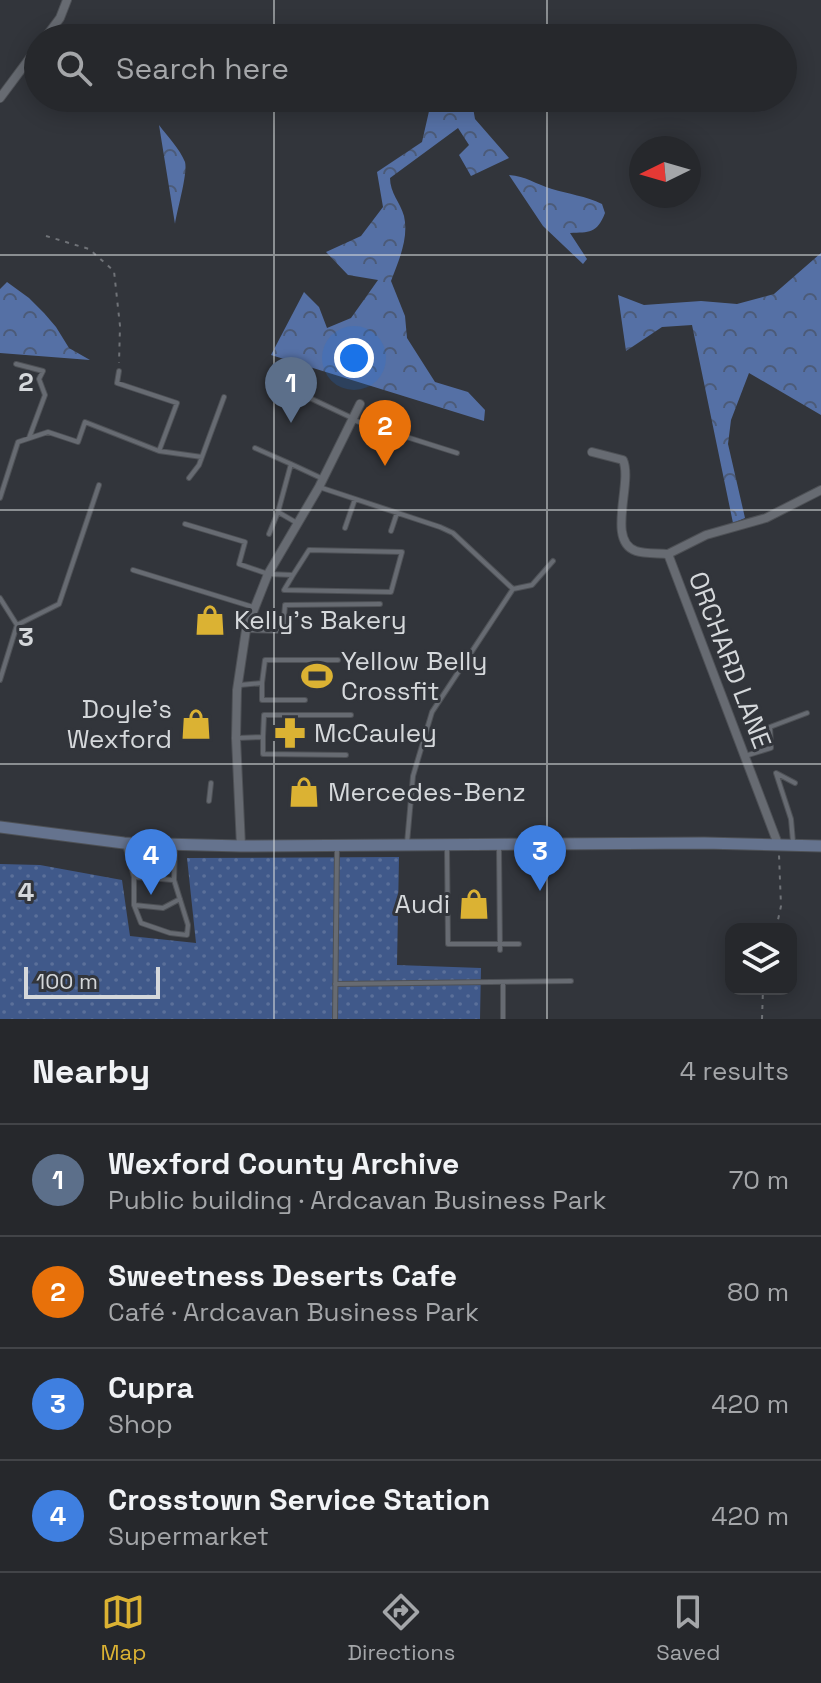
<!DOCTYPE html>
<meta charset="utf-8">
<style>
:root{--surface:#26282c;--page:#2e3034;--text:#f1f3f6;--muted:#a4a6a9;--line:#424448;--accent:#dbb233}
body{margin:0;font-family:"Space Grotesk",sans-serif;background:var(--page);color:var(--text)}
.controls{position:absolute;right:24px;bottom:24px;display:grid;overflow:hidden;border-radius:16px;box-shadow:0 4px 20px #0003}
.controls button{width:72px;height:72px;display:grid;place-items:center;padding:0;border:0;border-bottom:2px solid var(--line);background:var(--surface);color:var(--text);font:40px sans-serif}
.compass{position:absolute;left:629px;top:136px;width:72px;height:72px;border-radius:50%;background:var(--surface);box-shadow:0 4px 20px #0003;rotate:265deg}
.scale{position:absolute;left:24px;bottom:20px;width:136px;box-sizing:border-box;padding-left:8px;border:4px solid #d5d8db;border-top:0;font-size:22px;line-height:28px;white-space:nowrap;color:#d5d8db;-webkit-text-stroke:6px #32353b;paint-order:stroke}
.you{position:absolute;left:354px;top:358px;width:28px;height:28px;margin:-20px;border:6px solid #fff;border-radius:50%;background:#1a73e8;box-shadow:0 0 0 12px #1a73e833}
.badge{display:grid;place-items:center;width:52px;height:52px;border-radius:50%;background:var(--accent);color:#fff;font-size:26px;font-weight:700}
.pin{position:absolute;translate:-50% -66px;filter:drop-shadow(0 2px 4px #0008)}
.pin::after{content:'';position:absolute;top:42px;width:28px;height:24px;background:inherit;clip-path:polygon(0 0,100% 0,50% 100%)}
.list{margin:0;padding:0;list-style:none}
h2{display:flex;justify-content:space-between;align-items:center;height:104px;margin:0;padding:0 32px;font-size:34px}
h2 small{font-size:26px;font-weight:400;color:var(--muted)}
.list li{display:grid;grid-template-columns:52px 1fr auto;gap:24px;align-items:center;box-sizing:border-box;height:112px;padding:0 32px;border-top:2px solid var(--line)}
.list b{display:block;font-size:30px;white-space:nowrap}
.list p{margin:0;font-size:26px;white-space:nowrap;color:var(--muted)}
.list em{font-size:26px;font-style:normal;color:var(--muted)}
.icon{flex:none;width:44px;height:44px;fill:none;stroke:currentColor;stroke-width:2;stroke-linecap:round;stroke-linejoin:round}
.map{position:relative;flex:none;width:821px;height:1019px;overflow:hidden}
.search{position:absolute;background:var(--surface);box-shadow:0 4px 20px #0003;left:24px;right:24px;top:24px;height:88px;display:flex;align-items:center;gap:20px;box-sizing:border-box;padding:0 28px;border-radius:44px;color:var(--muted);font-size:30px}
.sheet{height:552px;background:var(--surface)}
nav{display:flex;justify-content:space-around;align-items:center;box-sizing:border-box;height:112px;border-top:2px solid var(--line);background:var(--surface);font-size:22px;color:var(--muted)}
nav a{display:grid;justify-items:center;gap:4px}
nav .on{color:var(--accent)}
.map>svg:first-child{display:block}
</style>
<div class="map">
<svg width="821" height="1019" viewBox="0 0 821 1019">
<defs>
<pattern id="grass-dots" width="8" height="8" patternUnits="userSpaceOnUse" patternTransform="scale(2)"><rect width="8" height="8" fill="#40598a"/><path d="M2 2h.1M6 6h.1" fill="none" stroke="#5b709a" stroke-width="1.8" stroke-linecap="round"/></pattern>
<pattern id="forest-crowns" width="20" height="18" patternUnits="userSpaceOnUse" patternTransform="scale(2)"><rect width="20" height="18" fill="#5570a5"/><path d="M2 6a3 3 0 1 1 6 0M12 15a3 3 0 1 1 6 0" fill="none" stroke="#4c5b78"/></pattern>
</defs>
<rect width="100%" height="100%" fill="#32353b"/>
<!-- grass -->
<path fill="url(#grass-dots)" d="M399,857l-2,108 84,3 -1,51h-480v-155l40,1 82,15 8,56 66,7 -9,-85z"/>
<!-- forest -->
<path fill="url(#forest-crowns)" d="M362,98h54l2,1 -12,11 -35,1 -8,-5z
M432,98h29l11,4 3,17 34,39 -38,18 -12,-21 10,-10 -11,-17 -68,50c0,15 10,24 14,38 5,22 -5,44 -13,65l14,35 2,22 28,44 33,10 17,18 -1,11 -213,-66 33,-63 15,15 8,21 24,-10 27,-38 -30,-5 -22,-23 35,-16 22,-29 -6,-35 45,-30z
M159,125c8,11 21,24 26,37 3,11 -8,48 -10,62z
M509,175c17,1 26,9 43,14 16,5 34,7 50,15l3,9c-8,21 -16,19 -35,20l17,26 -4,5 -40,-38z
M821,253v162l-72,-42 -18,47 -3,24 17,74 -12,5 -41,-198 -30,2 -36,24 -8,-56 26,10 57,-4 36,3 37,-10z
M7,282l22,16 15,15 12,14 13,21 21,12 -90,-7v-64z"/>
<g fill="none" stroke-linecap="round" stroke-linejoin="round">
<defs>
<path id="service" d="M16,364l27,7 -4,8 6,16 -16,43
M119,371l-2,12 60,20 -18,48
M278,383l72,34 3,3 104,33
M255,448l36,16
M189,478l10,-13 25,-68
M319,487l121,40 13,6 60,56 -81,123 -19,64 -6,67
M0,498l18,-56 30,-10 30,10 7,-20 74,29 43,6
M278,512l19,11
M185,524l60,18 -6,22 29,10 25,1 16,-25 93,2 -11,40 -107,-2 9,-15
M345,528l10,-29
M391,531l6,-18
M269,534l9,-22 13,-48 30,14
M133,570l120,37
M513,589l19,-4 21,-24
M0,598l17,27
M246,630l37,1 2,-26 95,-1
M0,680l17,-55 42,-21 40,-119
M262,683v17h43
M240,685l22,-2 3,-23h73
M263,737v17l83,1
M238,738l25,-1 1,-22h87
M745,756l26,-8 -1,-21 37,-14
M209,801l2,-18
M793,842l-2,-23 -15,-46 19,10
M125,845l9,32v28l29,3 17,-9
M447,848l1,96h71
M499,848l1,102
M134,877l40,3
M134,905l7,18 29,10 17,2 1,-10 -14,-45 1,-33
M503,983v36
M335,984l236,-3
M335,1019l2,-171"/>
<path id="minor" d="M45,38l15,-20 7,-18
M0,98l38,-51
M592,452l31,8c10,23 -17,81 13,91 9,3 22,2 32,3
M668,554l110,290
M668,554l38,-19 60,-17 55,-28
M241,846l-5,-108 1,-48 9,-60 22,-56 51,-87 41,-83"/>
<path id="secondary" d="M0,827l124,16 117,3 463,-3 117,3"/>
</defs>
<!-- service casing -->
<use href="#service" stroke="#4e5156" stroke-width="6"/>
<!-- minor casing -->
<use href="#minor" stroke="#4e5156" stroke-width="10"/>
<!-- secondary casing -->
<use href="#secondary" stroke="#4e5156" stroke-width="13"/>
<!-- path -->
<path stroke="#6f7277" stroke-width="2" stroke-dasharray="4 6" stroke-linecap="butt" d="M46,236l43,13 25,22 6,55 -1,37
M776,929l5,-23 -2,-51
M762,1019l1,-30"/>
<!-- service -->
<use href="#service" stroke="#676b72" stroke-width="4"/>
<!-- minor -->
<use href="#minor" stroke="#676b72" stroke-width="8"/>
<!-- secondary -->
<use href="#secondary" stroke="#65738e" stroke-width="11"/>
</g>
<!-- grid -->
<path fill="none" stroke="#d5d8db" stroke-width="2" stroke-opacity="0.55" d="M274,0v38M547,0v38M274,98v921M547,98v921M0,255h821M0,510h821M0,764h821"/>
<!-- icons -->
<defs>
<symbol id="shop-bare" viewBox="-9 -9 18 18"><path d="M-5-2.5h2.3a2.7 3.5 0 0 1 5.4 0H5L5.5 6h-11ZM-1.5-2.5h3a1.5 2.3 0 0 0-3 0Z" fill="#dbb233" stroke="#32353b" stroke-width="2.5" paint-order="stroke"/></symbol>
<symbol id="stadium-bare" viewBox="-9 -9 18 18"><path d="M0-5a6.5 5 0 1 0 0 10a6.5 5 0 1 0 0-10ZM-3.5-1.8h7v3.6h-7Z" fill="#dbb233" stroke="#32353b" stroke-width="2.5" paint-order="stroke"/></symbol>
<symbol id="pharmacy-bare" viewBox="-9 -9 18 18"><path d="M-2-6h4v4h4v4h-4v4h-4v-4h-4v-4h4Z" fill="#dbb233" stroke="#32353b" stroke-width="2.5" paint-order="stroke"/></symbol>
</defs>
<g fill-rule="evenodd">
<use href="#shop-bare" x="188" y="598" width="44" height="44"/>
<use href="#stadium-bare" x="295" y="654" width="44" height="44"/>
<use href="#shop-bare" x="174" y="702" width="44" height="44"/>
<use href="#pharmacy-bare" x="268" y="711" width="44" height="44"/>
<use href="#shop-bare" x="282" y="770" width="44" height="44"/>
<use href="#shop-bare" x="452" y="882" width="44" height="44"/>
</g>
<g text-anchor="middle" dominant-baseline="central" stroke-width="6" stroke-linejoin="round" paint-order="stroke">
<!-- poi labels -->
<g font-size="26" fill="#d5d8db" stroke="#32353b" text-anchor="start">
<text x="234" y="620">Kelly's Bakery</text>
<text x="341" y="661">Yellow Belly<tspan x="341" dy="30">Crossfit</tspan></text>
<text x="172" y="709" text-anchor="end">Doyle's<tspan x="172" dy="30">Wexford</tspan></text>
<text x="314" y="733">McCauley</text>
<text x="328" y="792">Mercedes-Benz</text>
<text x="450" y="904" text-anchor="end">Audi</text>
</g>
<!-- street labels -->
<g font-size="26" fill="#d5d8db" stroke="#32353b">
<text transform="translate(730 660) rotate(69)">ORCHARD LANE</text>
</g>
</g>
<g font-size="26" text-anchor="middle" font-weight="bold" fill="#d5d8db" stroke="#32353b" stroke-width="6" stroke-linejoin="round" paint-order="stroke">
<text x="26" y="391">2</text>
<text x="26" y="646">3</text>
<text x="26" y="901">4</text>
</g>
</svg>
<div class="controls">
<button><svg class="icon" aria-label="layers" viewBox="0 0 24 24"><path d="M12 4l9 5-9 5-9-5zM3 14l9 5 9-5"/></svg></button>
</div>
<svg class="compass" viewBox="-18 -18 36 36"><path d="M0-13l5 13h-10z" fill="#e53935"/><path d="M0 13l5-13h-10z" fill="#a4a6a9"/></svg>
<div class="scale">100 m</div>
<div class="you"></div>
<div class="pin badge" style="left:291px;top:423px;background:#5c6f8a">1</div>
<div class="pin badge" style="left:385px;top:466px;background:#e8710a">2</div>
<div class="pin badge" style="left:540px;top:891px;background:#3f7fe0">3</div>
<div class="pin badge" style="left:151px;top:895px;background:#3f7fe0">4</div>
<div class="search"><svg class="icon" aria-label="search" viewBox="0 0 24 24"><circle cx="10" cy="10" r="6"/><path d="M15 15l6 6"/></svg>Search here</div>
</div>
<section class="sheet">
<h2>Nearby<small>4 results</small></h2>
<ul class="list">
<li><span class="badge" style="background:#5c6f8a">1</span><div><b>Wexford County Archive</b><p>Public building · Ardcavan Business Park</p></div><em>70 m</em></li>
<li><span class="badge" style="background:#e8710a">2</span><div><b>Sweetness Deserts Cafe</b><p>Café · Ardcavan Business Park</p></div><em>80 m</em></li>
<li><span class="badge" style="background:#3f7fe0">3</span><div><b>Cupra</b><p>Shop</p></div><em>420 m</em></li>
<li><span class="badge" style="background:#3f7fe0">4</span><div><b>Crosstown Service Station</b><p>Supermarket</p></div><em>420 m</em></li>
</ul>
</section>
<nav>
<a class="on"><svg class="icon" aria-label="map" viewBox="0 0 24 24"><path d="M3 6l6-2 6 2 6-2v14l-6 2-6-2-6 2zM9 4v14M15 6v14"/></svg>Map</a>
<a><svg class="icon" aria-label="directions" viewBox="0 0 24 24"><path d="M12 3l9 9-9 9-9-9zM9 14v-3h6M13 9l2 2-2 2"/></svg>Directions</a>
<a><svg class="icon" aria-label="saved" viewBox="0 0 24 24"><path d="M7 4h10v16l-5-4-5 4z"/></svg>Saved</a>
</nav>
